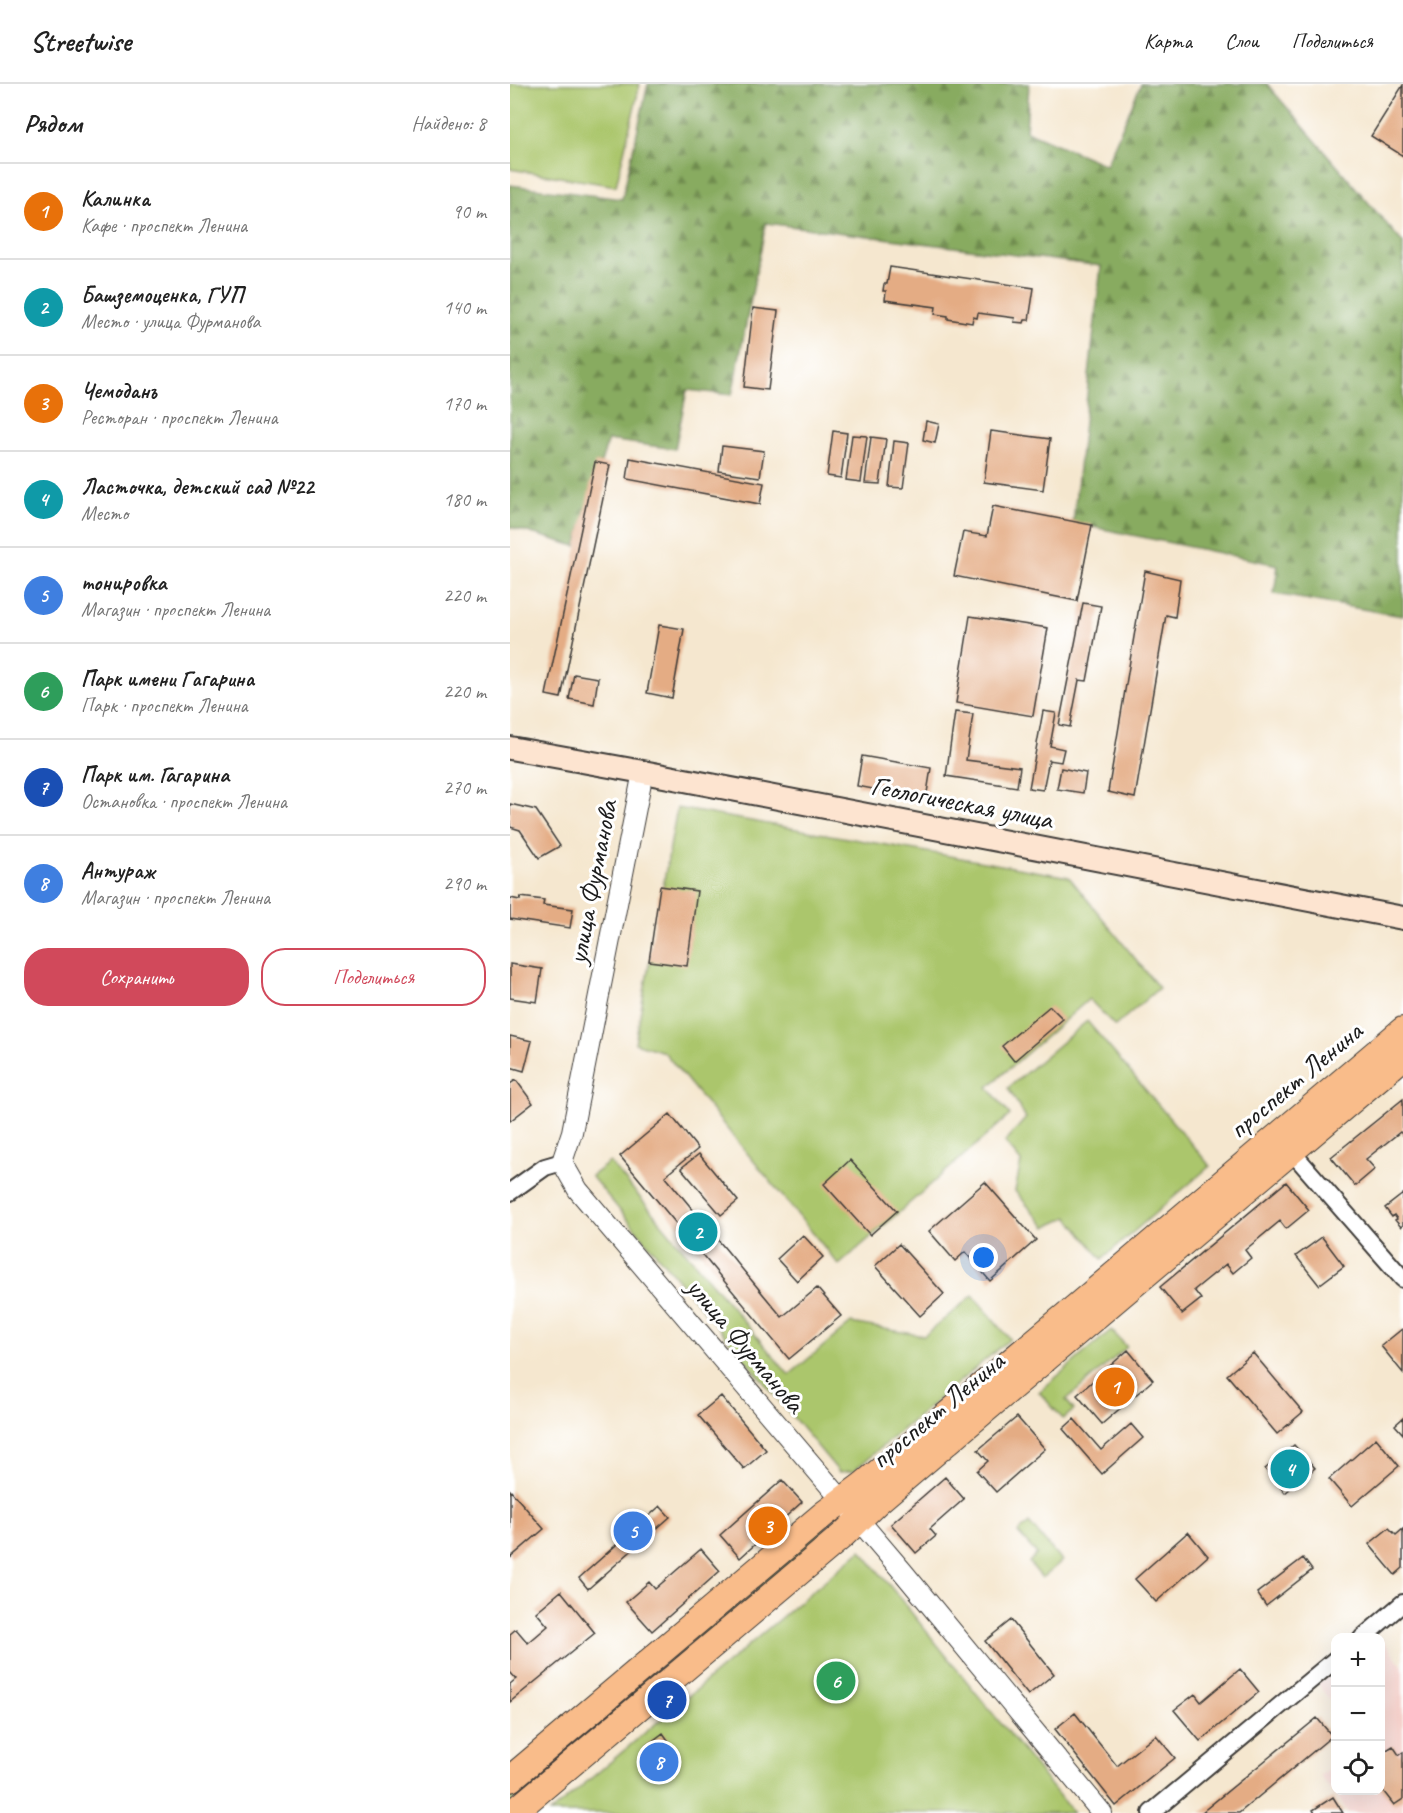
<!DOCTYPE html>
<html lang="ru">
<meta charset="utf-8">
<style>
:root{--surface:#fff;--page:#f6f6f6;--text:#222;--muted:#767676;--line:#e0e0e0;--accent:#d1495b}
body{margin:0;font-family:Caveat,sans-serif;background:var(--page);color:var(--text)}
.controls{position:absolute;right:18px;bottom:18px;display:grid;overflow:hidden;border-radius:12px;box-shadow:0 6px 24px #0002}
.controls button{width:54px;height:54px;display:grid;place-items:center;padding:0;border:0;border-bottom:2px solid var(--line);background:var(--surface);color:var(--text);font:30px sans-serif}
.you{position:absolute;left:474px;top:1174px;width:21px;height:21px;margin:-15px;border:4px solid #fff;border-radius:50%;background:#1a73e8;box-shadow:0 0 0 9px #1a73e833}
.badge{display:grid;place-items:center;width:39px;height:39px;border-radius:50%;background:var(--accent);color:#fff;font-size:20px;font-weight:700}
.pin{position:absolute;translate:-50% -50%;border:3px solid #fff;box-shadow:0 2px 6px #0006}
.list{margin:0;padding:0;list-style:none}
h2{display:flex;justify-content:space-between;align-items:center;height:78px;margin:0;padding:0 24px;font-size:26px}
h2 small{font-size:20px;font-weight:400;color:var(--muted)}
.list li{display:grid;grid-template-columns:39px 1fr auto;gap:18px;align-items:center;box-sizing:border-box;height:96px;padding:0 24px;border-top:2px solid var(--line)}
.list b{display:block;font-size:22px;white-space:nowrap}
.list p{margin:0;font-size:20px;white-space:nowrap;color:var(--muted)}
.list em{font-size:20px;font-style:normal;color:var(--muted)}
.actions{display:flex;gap:12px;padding:18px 24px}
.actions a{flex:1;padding:14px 0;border:2px solid var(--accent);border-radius:24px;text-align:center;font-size:21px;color:var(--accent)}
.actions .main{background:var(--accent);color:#fff}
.icon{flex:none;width:33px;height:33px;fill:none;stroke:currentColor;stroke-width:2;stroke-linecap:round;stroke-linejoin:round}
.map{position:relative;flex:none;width:893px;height:1729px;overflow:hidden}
header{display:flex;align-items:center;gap:36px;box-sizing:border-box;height:84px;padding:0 30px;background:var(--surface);border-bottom:2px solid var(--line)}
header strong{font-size:28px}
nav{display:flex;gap:33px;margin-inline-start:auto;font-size:21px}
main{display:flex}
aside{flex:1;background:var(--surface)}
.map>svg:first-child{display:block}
</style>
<header>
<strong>Streetwise</strong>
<nav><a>Карта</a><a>Слои</a><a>Поделиться</a></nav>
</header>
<main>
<aside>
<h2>Рядом<small>Найдено: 8</small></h2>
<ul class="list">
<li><span class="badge" style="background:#e8710a">1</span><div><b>Калинка</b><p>Кафе · проспект Ленина</p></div><em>90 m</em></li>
<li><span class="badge" style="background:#0f9aa8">2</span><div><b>Башземоценка, ГУП</b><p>Место · улица Фурманова</p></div><em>140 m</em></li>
<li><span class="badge" style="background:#e8710a">3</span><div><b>Чемоданъ</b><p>Ресторан · проспект Ленина</p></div><em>170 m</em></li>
<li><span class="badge" style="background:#0f9aa8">4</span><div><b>Ласточка, детский сад №22</b><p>Место</p></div><em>180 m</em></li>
<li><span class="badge" style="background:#3f7fe0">5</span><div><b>тонировка</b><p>Магазин · проспект Ленина</p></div><em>220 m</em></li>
<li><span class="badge" style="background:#2e9e5b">6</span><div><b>Парк имени Гагарина</b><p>Парк · проспект Ленина</p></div><em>220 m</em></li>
<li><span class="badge" style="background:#1a4fb4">7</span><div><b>Парк им. Гагарина</b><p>Остановка · проспект Ленина</p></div><em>270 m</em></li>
<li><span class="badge" style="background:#3f7fe0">8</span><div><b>Антураж</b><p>Магазин · проспект Ленина</p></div><em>290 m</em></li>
</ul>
<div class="actions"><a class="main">Сохранить</a><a>Поделиться</a></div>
</aside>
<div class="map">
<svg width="893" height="1729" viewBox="0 0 893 1729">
<defs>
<pattern id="forest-firs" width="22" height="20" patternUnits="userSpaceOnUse" patternTransform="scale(1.5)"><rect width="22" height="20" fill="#88ab60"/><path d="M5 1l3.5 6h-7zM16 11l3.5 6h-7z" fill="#6e8a4e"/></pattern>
</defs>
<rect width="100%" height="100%" fill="#fff"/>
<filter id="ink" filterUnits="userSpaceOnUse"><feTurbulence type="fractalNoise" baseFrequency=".0167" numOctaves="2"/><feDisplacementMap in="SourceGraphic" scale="12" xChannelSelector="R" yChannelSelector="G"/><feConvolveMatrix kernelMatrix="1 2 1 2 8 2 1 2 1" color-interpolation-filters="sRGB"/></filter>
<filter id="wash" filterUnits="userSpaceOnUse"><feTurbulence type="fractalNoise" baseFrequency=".008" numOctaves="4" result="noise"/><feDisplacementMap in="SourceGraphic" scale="24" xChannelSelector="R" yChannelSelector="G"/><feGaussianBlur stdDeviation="1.35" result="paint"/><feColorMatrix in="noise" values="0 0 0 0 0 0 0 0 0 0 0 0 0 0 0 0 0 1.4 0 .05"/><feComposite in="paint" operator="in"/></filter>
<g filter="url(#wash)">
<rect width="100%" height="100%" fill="#f5e7cf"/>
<!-- built -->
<path fill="#f7d0ca" d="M869,1553h1l23,30v146h-54l-29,-37 15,-12 1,26h44v-152z
M825,1587v36l-17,-23z"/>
<!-- green -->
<path fill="#abc66c" stroke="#647144" stroke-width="1.5" d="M0,0h130l-24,102 -106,-17z
M167,724l392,69 90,111 -44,38 -26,-27 -101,88 22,28 -171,150 -175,-213 -29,-9z
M577,937l123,145 -108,93 -34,-42 -22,10 -31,-36 6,-29 -16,-20 21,-24 -18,-30z
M100,1078l179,213 62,-52 73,13 49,-41 37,44 -157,132 -14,1 -248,-296z
M601,1246l16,17 -61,53 8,10 -11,9 -24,-27z
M519,1439l33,38 -20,17 -13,-16 8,-8 -19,-21z
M312,1441l8,9 -320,270v-16z
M351,1466l212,263h-523z"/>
<!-- forest -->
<path fill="url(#forest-firs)" stroke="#52643e" stroke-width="1.5" d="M138,0h381l-3,47 80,34 35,-81h126l136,159v373l-129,-22 4,-29 -205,-42 28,-257 -335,-43 -34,172 -45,-5 -12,59 -67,-9 -32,106 -66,-19v-342l112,14z"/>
<g id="blocks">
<!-- building -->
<path fill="#e4ac84" d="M893,1v71l-32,-20z
M380,183l144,21 -5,32h-4l-1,3 -10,-1 1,-4 -37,-5 -1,5 -4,-1 -1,6 -24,-4v-3l-13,-2 1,-7 -51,-7 1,-9h-3l1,-7h3z
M243,224l25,3 -10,79 -24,-3z
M416,337l13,3 -4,19 -12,-3z
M323,347l14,2 -6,45 -14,-2z
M481,347l59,8 -7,51 -59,-8z
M342,351l15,1 -6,46 -15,-2z
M361,353l15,2 -6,45 -15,-1z
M384,357l15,2 -6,45 -14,-1z
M212,362l42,5 -4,26 -41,-6z
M120,374l134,25 -4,21 -133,-25z
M85,378l15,3 -49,233 -15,-3z
M483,422l99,19 -15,76 -123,-25 9,-44 24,4z
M635,487l35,8 -5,38 -9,-2 -31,183 -27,-6z
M573,519l18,3 -14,75 -8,-1 -9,47 -11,-2z
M460,532l78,12 -15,88 -77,-13z
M149,541l25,4 -12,69 -25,-5z
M64,590l24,4 -4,26 -25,-5z
M533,627l13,2 -6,33 14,3 -3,13 -12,-2 -6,30 -14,-2z
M445,628l18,2 -7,46 54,7 -3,20 -71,-11z
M352,672l69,12 -5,31 -69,-13z
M551,684l25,5 -3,20 -26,-4z
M0,720l26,6 24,36 -21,12 -19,-28 -10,-3z
M150,802l37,5 -10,75 -38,-5z
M10,813l24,3 -1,5 30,4 -3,19 -60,-9v-21l10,2z
M0,880l32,5 -5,33 -27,-4z
M540,922l13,13 -49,42 -12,-15z
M0,952l22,5 -8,30 -14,-4z
M6,996l17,23 -23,18v-37z
M893,1015v36l-3,-3 -34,27 9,10 -20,17 -24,-29z
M160,1030l28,35 -33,27 117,141 35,-29 24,28 -52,43 -169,-203z
M189,1070l39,47 -17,14 -40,-47z
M340,1076l47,51 -27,24 -46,-51z
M475,1098l51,58 -46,41 -25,-29 -10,9 -26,-30z
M776,1098l23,28 -23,19 -6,-8 -35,29 6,8 -18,15 -7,-9 -32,26 7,9 -19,15 -22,-27z
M893,1110v31l-2,2 -6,-7 2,-1 -3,-4 -2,2 -7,-9z
M293,1151l20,22 -26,24 -20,-22z
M812,1153l22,29 -25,19 -23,-29z
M389,1160l45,50 -24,22 -45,-50z
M892,1245l1,1v43l-22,-27z
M618,1266l25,30 -51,44 -25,-29z
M743,1269l50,59 -26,22 -50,-59z
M211,1312l45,54 -22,19 -46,-54z
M507,1333l28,32 -49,43 -19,-21 11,-10 -10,-11z
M893,1334v16l-8,-9z
M564,1335l27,31 30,-26 12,14 -41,36 -39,-45z
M866,1354l23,28 -47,40 -23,-27z
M784,1361l21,23 -30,25 -20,-24z
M435,1393l19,22 -34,30 6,7 -20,17 -25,-29z
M272,1396l20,22 -62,56 -20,-23z
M0,1406l34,39 -34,29z
M150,1422l10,11 -82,72 -9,-11z
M879,1444l7,7 7,-6v39l-8,7 -26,-31z
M678,1448l20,24 -52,46 -21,-23z
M191,1465l19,22 -68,60 -26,-29 23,-20 6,7z
M793,1474l9,12 -46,36 -9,-13z
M51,1507l34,42 -85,69v-18l6,-5 -6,-7v-38l6,-5 12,14 20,-17 -12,-14z
M501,1536l43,54 -26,21 -43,-54z
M730,1585l19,23 -59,49 -26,-31 21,-16 6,8z
M565,1629l42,53 39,-31 19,23 -59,48 -61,-77z
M807,1634l15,18 -93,77h-38z
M153,1649l12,17 -16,12 -13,-16z
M883,1662l6,9 4,-3v47l-9,6 -14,-18v-33z
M823,1713l10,16h-28l-2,-3z"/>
</g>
</g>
<g filter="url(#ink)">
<use href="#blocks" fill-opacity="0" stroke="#3d3a37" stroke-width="1.5"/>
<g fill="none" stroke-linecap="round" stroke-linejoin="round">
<defs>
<path id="minor" d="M775,1060l118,135
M0,1108l35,-25 17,-5
M852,1554l41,-35
M641,1729l185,-154"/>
<path id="tertiary" d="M133,688l-71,360 -10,30 16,28 325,382 199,241"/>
<path id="secondary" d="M0,664l133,24 760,146"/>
<path id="primary" d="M0,1695l314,-265 39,-29 213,-178 327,-277
M3,1729l330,-278 35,-34 88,-75 437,-369"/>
</defs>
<!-- minor casing -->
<use href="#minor" stroke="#3d3a37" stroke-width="20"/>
<!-- tertiary casing -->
<use href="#tertiary" stroke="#3d3a37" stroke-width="22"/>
<!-- secondary casing -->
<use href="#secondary" stroke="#3d3a37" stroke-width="26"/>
<!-- primary casing -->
<use href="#primary" stroke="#3d3a37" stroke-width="28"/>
<!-- minor -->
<use href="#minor" stroke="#fff" stroke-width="16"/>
<!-- tertiary -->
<use href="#tertiary" stroke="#fff" stroke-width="20"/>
<!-- secondary -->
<use href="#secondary" stroke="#fde4d0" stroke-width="22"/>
<!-- primary -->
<use href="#primary" stroke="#f9bc8a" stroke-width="26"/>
</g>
</g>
<g text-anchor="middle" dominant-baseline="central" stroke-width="6" stroke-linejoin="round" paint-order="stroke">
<!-- street labels -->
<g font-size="28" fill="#1c1c1c" stroke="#fff">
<text transform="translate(452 718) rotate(11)">Геологическая улица</text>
<text transform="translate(82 798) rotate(-79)">улица Фурманова</text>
<text transform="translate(785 996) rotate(-40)">проспект Ленина</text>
<text transform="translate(236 1261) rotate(50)">улица Фурманова</text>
<text transform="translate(427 1326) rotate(-40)">проспект Ленина</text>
</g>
</g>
</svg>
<div class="controls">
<button>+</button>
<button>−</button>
<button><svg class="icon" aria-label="locate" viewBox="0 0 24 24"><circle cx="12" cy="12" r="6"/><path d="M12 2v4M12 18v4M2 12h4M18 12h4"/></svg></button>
</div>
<div class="you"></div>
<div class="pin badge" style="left:605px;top:1303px;background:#e8710a">1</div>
<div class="pin badge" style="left:188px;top:1148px;background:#0f9aa8">2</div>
<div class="pin badge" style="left:258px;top:1442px;background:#e8710a">3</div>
<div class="pin badge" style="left:780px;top:1385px;background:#0f9aa8">4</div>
<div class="pin badge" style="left:123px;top:1447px;background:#3f7fe0">5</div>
<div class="pin badge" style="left:326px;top:1597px;background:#2e9e5b">6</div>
<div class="pin badge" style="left:157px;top:1616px;background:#1a4fb4">7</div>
<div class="pin badge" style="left:149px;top:1678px;background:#3f7fe0">8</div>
</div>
</main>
